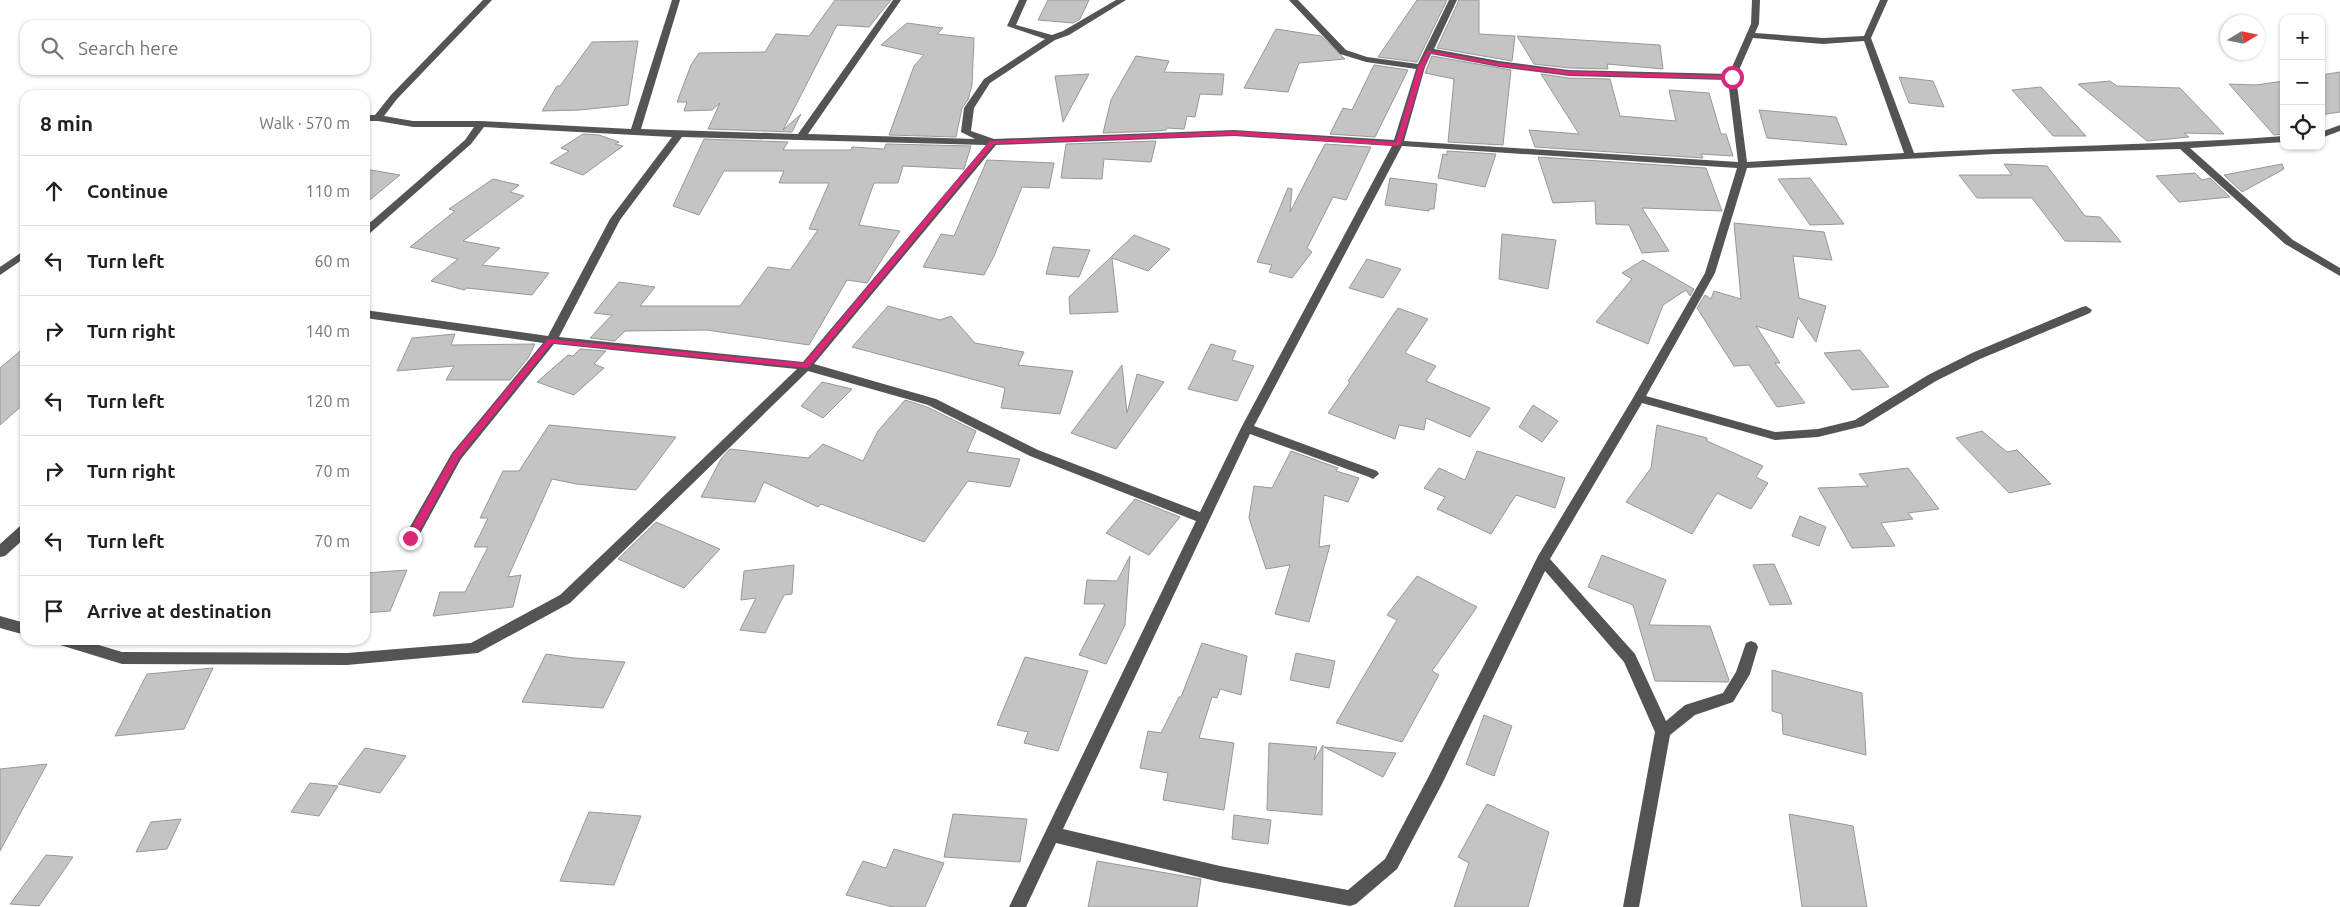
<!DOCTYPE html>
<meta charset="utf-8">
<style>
:root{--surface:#fff;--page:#f6f6f6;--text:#202124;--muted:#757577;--line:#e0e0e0}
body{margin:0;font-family:Ubuntu,sans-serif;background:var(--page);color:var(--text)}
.controls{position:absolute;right:15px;top:15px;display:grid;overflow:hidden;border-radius:10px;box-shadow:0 1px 4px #0004}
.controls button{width:45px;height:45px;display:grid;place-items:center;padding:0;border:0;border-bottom:1px solid var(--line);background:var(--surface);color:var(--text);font:25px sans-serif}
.compass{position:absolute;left:2220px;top:15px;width:45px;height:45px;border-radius:50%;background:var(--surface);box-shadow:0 1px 4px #0004;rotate:80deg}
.stop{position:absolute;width:15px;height:15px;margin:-11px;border:4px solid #db2777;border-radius:50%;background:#fff}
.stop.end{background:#db2777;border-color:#fff;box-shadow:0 1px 5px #0008}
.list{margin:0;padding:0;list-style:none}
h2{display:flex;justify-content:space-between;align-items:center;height:65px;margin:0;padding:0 20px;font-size:21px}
h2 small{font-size:16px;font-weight:400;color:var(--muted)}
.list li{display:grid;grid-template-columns:32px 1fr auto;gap:15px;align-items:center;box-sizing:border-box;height:70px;padding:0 20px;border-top:1px solid var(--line)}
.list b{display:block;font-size:19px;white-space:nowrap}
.list em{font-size:16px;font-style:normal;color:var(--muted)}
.icon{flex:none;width:28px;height:28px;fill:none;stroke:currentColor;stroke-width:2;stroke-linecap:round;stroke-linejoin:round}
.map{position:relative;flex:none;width:2340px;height:907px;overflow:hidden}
.search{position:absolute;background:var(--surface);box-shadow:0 1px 4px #0004;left:20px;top:20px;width:350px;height:55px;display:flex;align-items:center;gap:12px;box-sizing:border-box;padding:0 18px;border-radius:15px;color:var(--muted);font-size:19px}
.panel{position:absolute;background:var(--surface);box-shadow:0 1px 4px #0004;left:20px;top:90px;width:350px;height:555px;border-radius:15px}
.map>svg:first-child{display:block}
</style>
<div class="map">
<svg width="2340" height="907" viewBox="0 0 2340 907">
<rect width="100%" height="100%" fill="#fff"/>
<!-- building -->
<path fill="#c4c4c4" stroke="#989898" d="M835,0h56l-22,27 -32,-2 -54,105 18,-16 -9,18 -84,-3 12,-26 -8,7 -28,1 3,-9h-10l14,-37 8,-12 66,-1 11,-18 33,2z
M1048,0h41l-9,19 -7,4 -35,-3z
M1417,0h30l-30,62 -39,-5z
M1459,0h20v34l36,2 -3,25 -75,-13z
M907,23l36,5 -6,6 37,4 -2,47 -4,15 -6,8 -6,29 -67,-2 25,-69 10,-11 -43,-10z
M1276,29l45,7 24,23 -46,4 -11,29 -44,-4z
M1517,36l143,9 3,24 -56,-5 1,5 -39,-1 -35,-4z
M638,41l-10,64 -48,5 -38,1 15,-25h3l32,-44z
M1136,56l33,5 -5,11 60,2 -2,21 -22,-1 -5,23 -8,-1 -3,13 -17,-1 -1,2 -8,1 -55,2 8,-33z
M1432,56l79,14 -8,75 -55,-3 6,-63 -29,-6z
M1374,65l34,5 -33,67 -45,-3 13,-26 9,2z
M2340,72v40l-19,3v-40z
M1089,74l-26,48 -8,-46z
M1541,74l28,4 41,1 10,37 56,5 -7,-31 40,3 12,41h5l7,22 -32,-2 2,4 -168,-11 -6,-17 50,4z
M1899,77l34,4 11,26 -35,-4z
M2110,81l7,5 63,2 44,46 -40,-1 5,4 -42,4 -69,-57z
M2284,81v53l-10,1 -45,-51 27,1z
M2041,87l45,49h-33l-41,-46z
M1759,110l77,7 11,28 -80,-7z
M583,134l16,1 20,7 -4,2 8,2 -40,29 -33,-12 19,-12 -8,-3z
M704,139l84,3 -5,8h68l1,-3 32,2 2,-5 85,2 -7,23 -61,-3 -5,17h-24l-15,42 41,6 -33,52 -20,-3 -38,65 -102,-15 -82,1 -10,10 -25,-3 22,-23 -18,-2 25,-31 36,5 -15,19h100l28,-39 22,3 28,-40 -9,-1 20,-46h-50l5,-12h-60l-25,44 -26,-9z
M1156,141l-5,21 -47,-3 -2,20 -41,-1 5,-34z
M1325,144l46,3 -25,53 -13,-3 -26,51 5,4 -20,26 -23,-6 3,-7 -15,-3 31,-74 4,1 -2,23z
M1447,151l49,3 -11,33 -47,-9 5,-24 4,1z
M1538,157l168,11 16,43 -80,-3 27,43 -27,2 -13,-28 -33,-1 -1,-23 -42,2z
M987,160l67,3 -5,25 -27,-1 -28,69 -10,19 -61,-8 18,-33 13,2z
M2004,164l43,2 38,50 15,1 21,25 -56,-1 -33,-43h-55l-18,-23h53z
M2282,164l2,5 -42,23 -18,-17z
M365,169l35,6 -35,29z
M2195,173l7,7 8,-2 20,19 -51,5 -23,-26z
M1390,178l47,6 -3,25h-5v2l-44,-6z
M1810,178l34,46 -34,1 -32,-46z
M493,179l26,6 -9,7 14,4 -61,45 37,7 -18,17 67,8 -17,22 -65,-7 -3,2 -33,-9 27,-22 -48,-12 45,-36 -6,-2z
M1734,223l90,9 8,28 -39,-4 6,42 27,8 -10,36 -18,-25 -5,21 -37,-12 24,37h-5l30,40 -28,4 -28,-42 -15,1 -37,-58 8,-13 6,4 3,-8 27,8z
M1502,234l54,6 -8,49 -49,-10z
M1134,235l36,14 -22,22 -36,-13 6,54 -48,2 -1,-17z
M1053,247l37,3 -11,27 -33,-3z
M1367,259l34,10 -18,29 -34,-10z
M1643,260l51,29 -4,7 -4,-6 -23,15 -15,39 -52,-22 36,-43 -10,-6z
M888,306l52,14 11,-4 24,27 49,9 -6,13 55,6 -13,43 -59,-6 4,-20 -153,-41z
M1398,308l30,11 -23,34 31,13 -10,15 64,27 -20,29 -44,-19 -2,12 -25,-5 -4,14 -67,-26 22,-31 -2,-1z
M455,334l-4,11 84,-1 -7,14 -18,22h-64l8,-14 -57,5 15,-33z
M1211,344l25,7 -4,9 22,6 -17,35 -49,-12z
M25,347v56l-25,22v-57z
M580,349l26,2 -12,13 10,4 -30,27 -37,-13 31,-27 5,1z
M1860,350l29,37 -37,3 -28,-37z
M1122,365l5,48 10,-39 27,8 -48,67 -45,-16z
M822,382l30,7 -29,29 -22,-12z
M905,400l22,7 49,24 -9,21 53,7 -10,28 -42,-6 -44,61 -103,-38 -3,3 -54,-25 -9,20 -54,-5 20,-38 9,-10 78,9 15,-14 40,17 15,-30z
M1533,405l25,16 -16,21 -23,-15z
M549,425l127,12 -40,53 -60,-6 -24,-5 -44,98 13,-2 -8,32 -80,9 7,-24h25l23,-45h-14l14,-29h-8l23,-47h16z
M1657,425l50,13v3l56,25 -7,11 12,6 -17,26 -34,-16 -25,41 -66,-32 25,-34z
M1982,431l25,21 10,-2 34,34 -42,9 -53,-55z
M1291,451l47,17 -2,3 23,7 -11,24 -24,-7 -5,52 11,-2 -21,77 -34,-8 15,-49 -24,4 -17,-51 5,-32 18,2z
M1477,451l88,27 -10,30 -39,-13 -25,39 -54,-25 8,-12 -21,-9 15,-20 26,12z
M1908,468l31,41 -31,4 5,6 -32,4 14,23 -43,2 -34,-60 50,-2 -9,-12z
M1135,499l45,18 -31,38 -43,-22z
M1800,516l26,11 -7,19 -27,-10z
M656,522l64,27 -36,39 -66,-29z
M1602,555l64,25 -17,45 61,1 19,54 -1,2 -73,-1 -22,-76 -45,-18z
M1130,556l-5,69 -19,39 -27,-9 26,-51h-21l3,-24 30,1z
M1774,564l18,40 -22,1 -17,-40z
M794,565l-2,29 -8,1 -19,38 -25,-3 16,-32 -15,2 3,-29z
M407,570l-17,41 -25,2v-40z
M1417,576l60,31 -45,64 7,4 -37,67 -66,-19 61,-103 -10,-5z
M1202,643l45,13 -6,39 -21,-6 -3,9 -5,-1 -13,41 35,5 -10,67 -61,-10 5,-27 -28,-5 8,-37 13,2 18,-36h2z
M1296,653l39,8 -6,27 -39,-8z
M546,654l28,4 51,4 -22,46 -81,-6z
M1025,657l63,14 -30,80 -34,-8 4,-11 -31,-7z
M213,668l-29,61 -69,7 32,-62z
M1772,670l90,23 4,62 -83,-21 -1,-20 -10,-3z
M1484,715l28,11 -18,50 -28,-12z
M1269,743l48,4 -3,13 9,-15 -1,70 -55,-5z
M1324,747l72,6 -13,24z
M365,748l41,8 -26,37 -42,-9z
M47,764l-47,87v-82z
M310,783l28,3 -19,30 -28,-4z
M1487,804l62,28 -21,75h-74l15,-44 -11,-6z
M589,812l52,4 -27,69 -54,-4z
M953,814l74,5 -7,43 -76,-5z
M1789,814l64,12 14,81h-65z
M1234,815l37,5 -3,24 -36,-5z
M181,819l-14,30 -31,3 15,-30z
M894,849l50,14 -19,44h-32l-47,-12 17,-34 23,7z
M46,855l27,2 -34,49 -29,-2z
M1097,861l104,18 -4,28h-109z"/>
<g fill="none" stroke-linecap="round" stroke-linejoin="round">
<!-- minor -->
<path fill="#545454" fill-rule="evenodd" d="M483,0h9l-95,99 -13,17 29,5h68l150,8 41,-129h8l-39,129 157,5 95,-134h8l-93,134 167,5 -14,-7 3,-24 20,-29 61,-40 -38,-13 12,-26h8l-11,25 36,10 11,-4 53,-31h10l-57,35 -14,5 -65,43 -16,25 -3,23 23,8 240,-9 160,10 22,-71 -50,-7 -26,-8 -51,-54h9l48,50 21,7 51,7 31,-64h8l-23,49 65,12 70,9 160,4 22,-50 1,-24h8l-1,24 -4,9 68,5 41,-2 16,-36h8l-17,38 43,115c123,-7 247,-8 370,-17v6l-94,6 103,92 47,28v8l-55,-32 -105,-95 -186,5 -247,14 -32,105 -69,123 129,36 43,-3 37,-9 73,-45 44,-22 110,-46 4,-1 6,4 -2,3 -110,46 -44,22 -73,45 -45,11 -43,3 -133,-37 -92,156 85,95 31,67 19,-16 38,-12 13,-21 10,-29 5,-2 5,2 2,4 -8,27 -17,28 -38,13 -25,20 -31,172h-16l32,-175 -31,-70 -79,-91 -103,213 -45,85 -41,35 -6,2 -130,-24 -164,-39 -30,64h-17l187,-386 -166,-65 -102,-51 -120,-34 -238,232 -92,50 -131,12 -225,-1 -65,-20 -2,-4h27l40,12 225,1 124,-10 89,-48 237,-226 -243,-25 -93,115 -46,84h-10l-2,-4 49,-86 91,-110 -178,-25v-8l183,26 62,-117 62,-82 -188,-10 -13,17 -102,90 -4,1v-8l100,-87 9,-13h-61l-35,-6h-13v-6h10l16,-20zM1753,38l70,6 41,-3 40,112 -157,9 -11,-85zM1431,54l68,13 70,9 159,4 10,82 -334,-21 21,-74zM1234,136l158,10 -151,282 -41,84 -162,-62 -102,-51 -122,-35 182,-219zM682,137l304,8 -183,217 -244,-25 61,-117zM1402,146l335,22 -32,105 -72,125 -95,158 -108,218 -45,85 -37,31 -128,-24 -157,-37 187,-395 119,43 4,2 6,-5 -2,-3 -123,-45z
M2340,125v6l-19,7v-6z
M25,250v8l-25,17v-8z
M25,525v13l-20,18 -5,1v-13l20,-18z
M0,616l25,7v12l-25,-7z"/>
</g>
<!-- route -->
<path fill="#db2777" d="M1428,50l71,13 70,8 163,5 3,1 -3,2 -163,-4 -70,-9 -69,-13 -6,14 -23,77 -3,2 -164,-11 -240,9 -186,224 -256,-25 -93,115 -45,83h-7l-1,-3 47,-84 95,-115 256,24 186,-222 244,-10 162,11 22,-75z"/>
</svg>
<div class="controls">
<button>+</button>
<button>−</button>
<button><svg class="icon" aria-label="locate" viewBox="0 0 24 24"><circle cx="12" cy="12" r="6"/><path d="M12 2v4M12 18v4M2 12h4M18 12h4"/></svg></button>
</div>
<svg class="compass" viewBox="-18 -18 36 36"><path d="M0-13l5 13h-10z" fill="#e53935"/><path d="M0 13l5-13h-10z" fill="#757577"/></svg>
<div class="stop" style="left:1732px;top:77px"></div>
<div class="stop end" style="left:410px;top:538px"></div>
<div class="search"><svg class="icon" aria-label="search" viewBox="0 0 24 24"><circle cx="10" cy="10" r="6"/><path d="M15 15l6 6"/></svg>Search here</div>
<section class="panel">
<h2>8 min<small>Walk · 570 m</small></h2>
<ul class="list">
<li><svg class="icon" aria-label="ahead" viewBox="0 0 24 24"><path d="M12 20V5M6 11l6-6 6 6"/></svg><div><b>Continue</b></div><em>110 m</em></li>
<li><svg class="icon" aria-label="left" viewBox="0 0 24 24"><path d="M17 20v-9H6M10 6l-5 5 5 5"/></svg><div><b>Turn left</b></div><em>60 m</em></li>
<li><svg class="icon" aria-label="right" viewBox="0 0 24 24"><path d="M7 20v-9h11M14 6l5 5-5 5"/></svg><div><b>Turn right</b></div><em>140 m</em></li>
<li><svg class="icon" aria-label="left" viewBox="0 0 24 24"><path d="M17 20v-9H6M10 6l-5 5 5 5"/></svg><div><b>Turn left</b></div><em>120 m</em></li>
<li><svg class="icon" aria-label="right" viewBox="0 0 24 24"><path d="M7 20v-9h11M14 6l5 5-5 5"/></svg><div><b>Turn right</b></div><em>70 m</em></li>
<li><svg class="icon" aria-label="left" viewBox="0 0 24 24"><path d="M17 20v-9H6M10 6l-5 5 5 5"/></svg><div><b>Turn left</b></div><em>70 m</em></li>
<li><svg class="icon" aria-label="arrive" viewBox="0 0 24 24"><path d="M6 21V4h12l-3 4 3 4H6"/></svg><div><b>Arrive at destination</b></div></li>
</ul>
</section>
</div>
